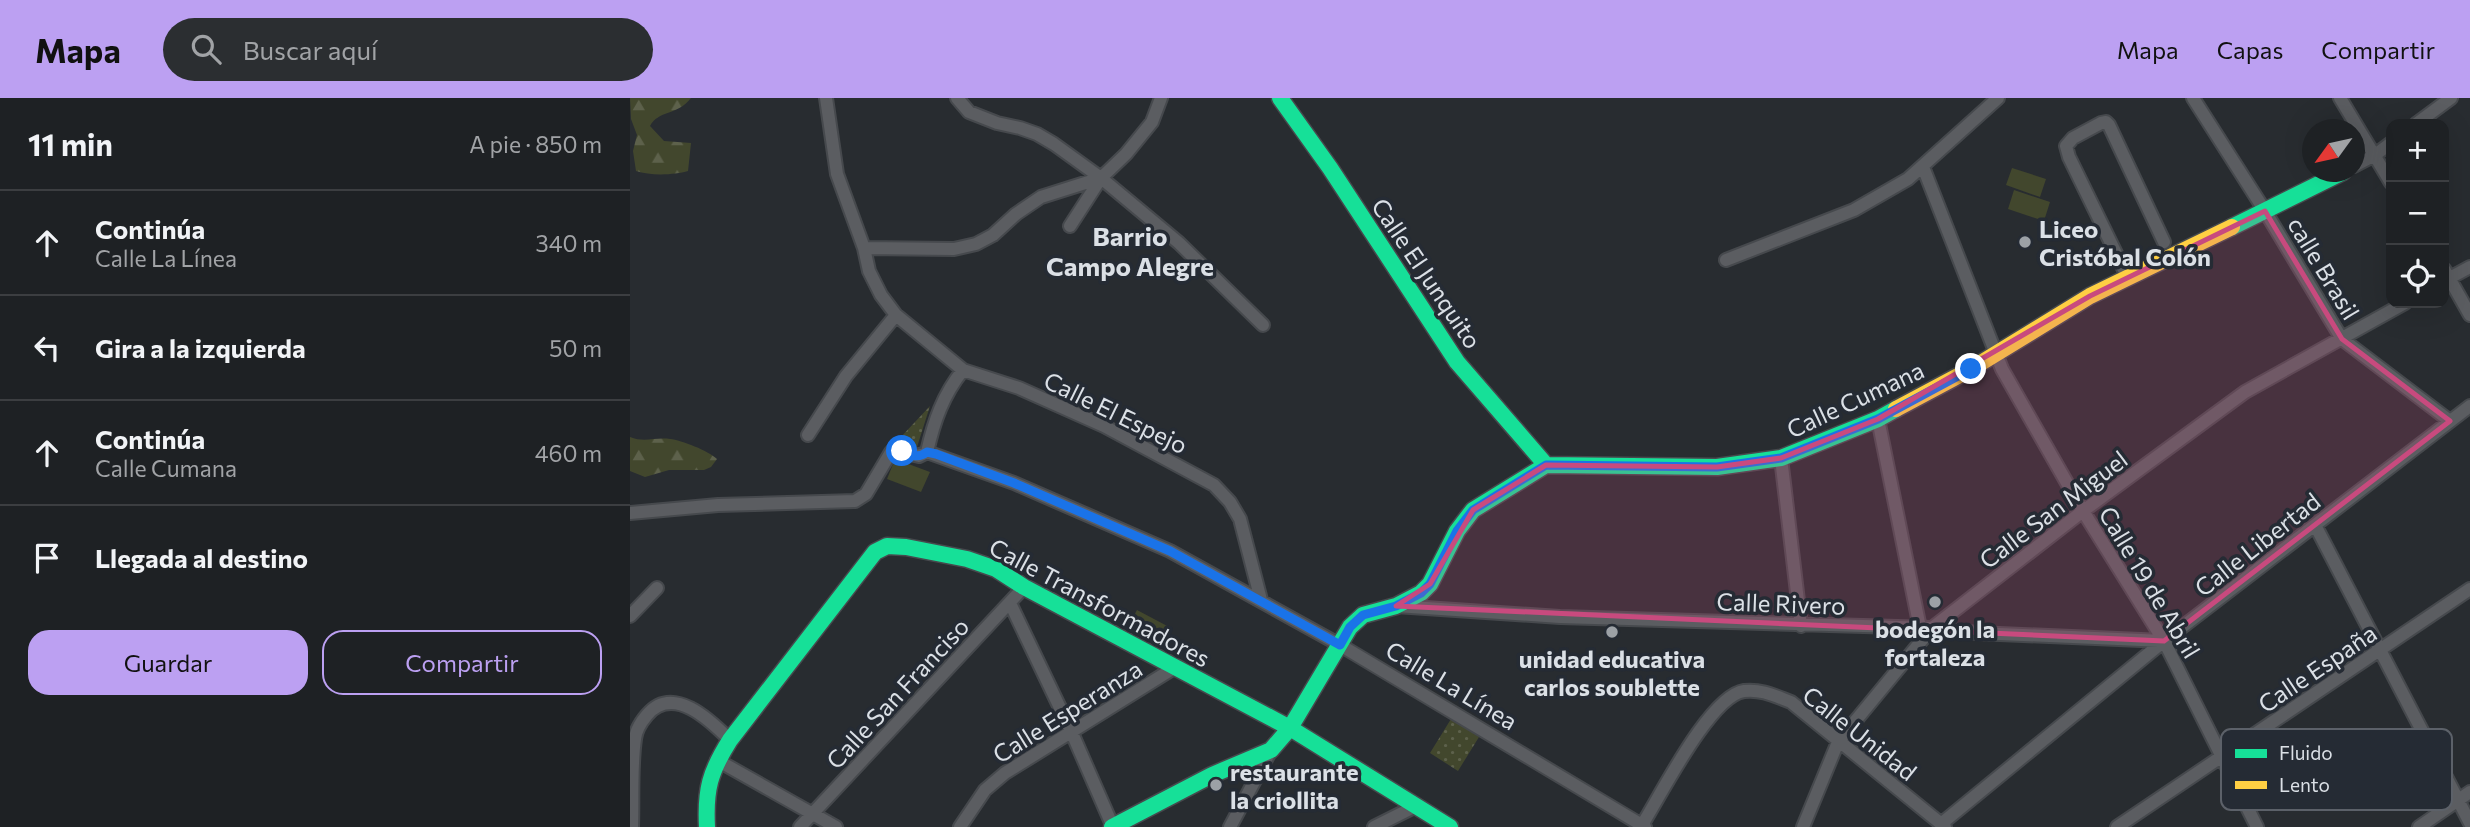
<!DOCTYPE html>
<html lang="es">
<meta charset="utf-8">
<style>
:root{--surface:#1e2124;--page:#2b2e31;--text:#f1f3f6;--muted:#a1a3a6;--line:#3c3e41;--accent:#bca0f2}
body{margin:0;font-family:Commissioner,sans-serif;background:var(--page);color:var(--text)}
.controls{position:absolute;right:21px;top:21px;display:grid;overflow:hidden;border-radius:14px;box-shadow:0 7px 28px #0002}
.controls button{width:63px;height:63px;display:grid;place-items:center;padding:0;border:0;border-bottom:2px solid var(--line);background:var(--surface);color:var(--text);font:35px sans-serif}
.compass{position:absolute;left:1672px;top:21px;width:63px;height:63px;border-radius:50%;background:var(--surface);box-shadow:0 7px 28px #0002;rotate:237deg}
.stop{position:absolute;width:21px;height:21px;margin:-16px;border:5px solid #1a73e8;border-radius:50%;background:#fff}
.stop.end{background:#1a73e8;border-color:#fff;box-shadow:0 2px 7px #0008}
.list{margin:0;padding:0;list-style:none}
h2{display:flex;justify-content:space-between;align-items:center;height:91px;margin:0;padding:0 28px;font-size:30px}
h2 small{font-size:23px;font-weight:400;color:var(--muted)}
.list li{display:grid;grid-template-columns:46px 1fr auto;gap:21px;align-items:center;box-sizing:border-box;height:105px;padding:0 28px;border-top:2px solid var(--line)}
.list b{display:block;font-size:26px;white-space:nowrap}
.list p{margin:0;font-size:23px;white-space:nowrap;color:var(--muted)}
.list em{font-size:23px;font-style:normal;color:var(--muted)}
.actions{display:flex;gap:14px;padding:21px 28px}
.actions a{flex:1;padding:16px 0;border:2px solid var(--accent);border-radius:21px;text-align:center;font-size:24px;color:var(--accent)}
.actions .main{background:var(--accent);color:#111}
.icon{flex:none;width:38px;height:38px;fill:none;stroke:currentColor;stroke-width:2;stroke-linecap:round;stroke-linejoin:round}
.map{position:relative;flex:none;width:1840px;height:729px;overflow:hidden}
header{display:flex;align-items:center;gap:42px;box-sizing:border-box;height:98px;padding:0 35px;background:var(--accent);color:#111}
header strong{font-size:33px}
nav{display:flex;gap:38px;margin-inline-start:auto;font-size:24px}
.search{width:490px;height:63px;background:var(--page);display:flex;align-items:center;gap:18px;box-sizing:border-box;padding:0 24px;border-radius:38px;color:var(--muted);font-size:26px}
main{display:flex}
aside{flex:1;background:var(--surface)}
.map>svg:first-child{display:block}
</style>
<header>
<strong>Mapa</strong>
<div class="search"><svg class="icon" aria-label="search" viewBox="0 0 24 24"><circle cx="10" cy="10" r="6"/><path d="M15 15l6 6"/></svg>Buscar aquí</div>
<nav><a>Mapa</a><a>Capas</a><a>Compartir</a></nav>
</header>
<main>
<aside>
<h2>11 min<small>A pie · 850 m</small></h2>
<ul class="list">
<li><svg class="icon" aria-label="ahead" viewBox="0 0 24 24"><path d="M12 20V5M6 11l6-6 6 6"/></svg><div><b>Continúa</b><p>Calle La Línea</p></div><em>340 m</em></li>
<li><svg class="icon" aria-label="left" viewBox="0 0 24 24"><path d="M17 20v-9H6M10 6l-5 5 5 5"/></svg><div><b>Gira a la izquierda</b></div><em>50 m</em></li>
<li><svg class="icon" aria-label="ahead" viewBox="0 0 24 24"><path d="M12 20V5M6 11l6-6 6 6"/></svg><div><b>Continúa</b><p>Calle Cumana</p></div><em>460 m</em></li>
<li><svg class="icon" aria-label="arrive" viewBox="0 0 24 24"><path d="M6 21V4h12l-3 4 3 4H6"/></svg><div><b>Llegada al destino</b></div></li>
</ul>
<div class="actions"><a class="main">Guardar</a><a>Compartir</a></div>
</aside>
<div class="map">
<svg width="1840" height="729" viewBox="0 0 1840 729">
<defs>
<pattern id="green-dots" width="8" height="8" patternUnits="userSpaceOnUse" patternTransform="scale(1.75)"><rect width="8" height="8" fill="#42472d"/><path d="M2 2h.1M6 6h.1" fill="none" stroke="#5d614b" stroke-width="1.8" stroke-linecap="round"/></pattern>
<pattern id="forest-firs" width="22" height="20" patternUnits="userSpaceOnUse" patternTransform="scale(1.75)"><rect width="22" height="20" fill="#42472d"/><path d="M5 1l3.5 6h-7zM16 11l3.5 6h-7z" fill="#5d614b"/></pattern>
</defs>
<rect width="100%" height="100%" fill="#282c30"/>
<!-- green -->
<path fill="url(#green-dots)" d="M300,308l-13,41 -18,-8z
M821,621l28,18 -21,34 -28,-18z"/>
<!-- forest -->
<path fill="url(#forest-firs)" d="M0,0h61c-14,18 -33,12 -41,28l14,15 27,2 -3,28c-14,4 -37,5 -52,0l-3,-20 4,-16 -6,-16z
M0,339c14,6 25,0 40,2 11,1 39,12 47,20l-6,8 -7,3h-35l-24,7 -15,-6z"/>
<!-- pitch -->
<path fill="#42472d" d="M1382,70l34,11 -6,18 -34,-12z
M1384,92l36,12 -6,19 -36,-12z
M265,361l35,13 -9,20 -34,-13z
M507,512l34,18 -9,16 -33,-19z"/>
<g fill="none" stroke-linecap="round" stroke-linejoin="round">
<defs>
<path id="street" d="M196,0l11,76 27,74 5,23 12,24 15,20 67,55
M327,0l12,14 28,11 23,5 17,6 17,10 47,34 78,65 84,82
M1563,0l72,113 77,128 108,82
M1710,0l51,85
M1786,26l35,-26
M1724,68l21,-11 16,-12
M1293,69l79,202 81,142 81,130 93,186
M440,128l31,-48
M234,150l90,1 22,-5 17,-9 23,-21 25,-17 60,-19 25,-24 26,-32 9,-24
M1096,162l128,-50 54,-31 90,-81
M1814,171l26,46
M1498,180l-59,-121 -3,-11 7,-8 28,-15 5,-1 3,3 55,117
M1814,183l26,-14
M1248,321l42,209
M178,337l38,-59 50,-61
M297,354l87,31 156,68 170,94 305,182
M297,354c7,-31 16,-57 36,-82l56,18 85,38 110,59 16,17 10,17 21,81
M1151,360l20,168
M0,415l88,-8 137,-4 11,-7 25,-42 7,-1 21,5 8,-4
M1685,427l155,298
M380,505l62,130 41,94
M766,508l164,11 372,11 45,5 187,8
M0,518l27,-28
M87,662l119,67
M1311,726l223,-183 306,-235
M1012,727c19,-30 68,-129 102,-134 18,-2 31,5 47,11l154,125
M2,729c1,-29 -1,-60 3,-88 1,-10 6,-17 12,-24 26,-31 63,5 83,25
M170,729l224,-240
M330,729l25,-37 20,-17 169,-105
M600,729l41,-77
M744,729l42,-21
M1173,729l35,-85 94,-114 151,-117 162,-119 160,-89
M1487,729l353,-238
M1789,729l51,-35"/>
<path id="fast" d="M650,0l50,70 127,194 89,103
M1602,129l111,-55
M77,729c-2,-38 3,-55 23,-87l145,-188 12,-6 19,1 61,12 29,10 28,18 266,141 160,99
M482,729l100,-52 59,-25 19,-22 60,-101 13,-12 33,-9 25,-13 9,-9 27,-53 16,-21 73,-45 171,2 64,-9 97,-39 18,-10"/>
<path id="slow" d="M1266,311l75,-40 119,-73 142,-69"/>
</defs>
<!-- street casing -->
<use href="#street" stroke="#46494d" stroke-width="16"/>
<!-- fast casing -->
<use href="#fast" stroke="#46494d" stroke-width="19"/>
<!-- slow casing -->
<use href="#slow" stroke="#46494d" stroke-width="19"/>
<!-- street -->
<use href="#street" stroke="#5b5d61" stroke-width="12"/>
<!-- fast -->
<use href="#fast" stroke="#16e098" stroke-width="16"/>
<!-- slow -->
<use href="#slow" stroke="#ffcf43" stroke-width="16"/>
</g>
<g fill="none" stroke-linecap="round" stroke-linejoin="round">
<!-- route -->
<path stroke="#1a73e8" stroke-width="9" d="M272,353c9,4 16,8 25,1l9,2 78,29 156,68 170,94 10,-18 13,-12 33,-9 25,-13 9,-9 27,-53 16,-21 73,-45 171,2 64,-9 97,-39 93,-50"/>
</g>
<!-- marked area -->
<path fill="#c84a7e" fill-opacity="0.2" stroke="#c84a7e" stroke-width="5" stroke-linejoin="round" d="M1635,113l77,128 108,82 -286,220 -768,-35 34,-22 43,-74 73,-45 171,2 64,-9 97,-39 212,-123z"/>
<!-- markers -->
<g fill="#9ca1a6" stroke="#252b34" stroke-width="2.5">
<circle cx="1395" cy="144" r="7"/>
<circle cx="1305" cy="504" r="7"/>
<circle cx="982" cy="534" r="7"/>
<circle cx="586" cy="687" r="7"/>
</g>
<g text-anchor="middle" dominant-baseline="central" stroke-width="7" stroke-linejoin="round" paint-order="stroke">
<!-- poi labels -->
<g font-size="24" font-weight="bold" fill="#dbe0e6" stroke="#252b34" text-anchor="start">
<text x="1409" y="130">Liceo<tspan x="1409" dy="28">Cristóbal Colón</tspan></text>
<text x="1305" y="530" text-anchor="middle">bodegón la<tspan x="1305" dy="28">fortaleza</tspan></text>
<text x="982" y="560" text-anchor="middle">unidad educativa<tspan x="982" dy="28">carlos soublette</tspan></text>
<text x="600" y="673">restaurante<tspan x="600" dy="28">la criollita</tspan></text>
</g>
<!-- street labels -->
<g font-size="24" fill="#dbe0e6" stroke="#252b34">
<text transform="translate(1694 170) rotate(59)">calle Brasil</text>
<text transform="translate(797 175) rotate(56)">Calle El Junquito</text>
<text transform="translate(1225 301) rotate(-25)">Calle Cumana</text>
<text transform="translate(486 314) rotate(26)">Calle El Espejo</text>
<text transform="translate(1423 411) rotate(-37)">Calle San Miguel</text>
<text transform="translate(1627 446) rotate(-38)">Calle Libertad</text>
<text transform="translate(1520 484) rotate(59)">Calle 19 de Abril</text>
<text transform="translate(470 504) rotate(28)">Calle Transformadores</text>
<text transform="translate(1151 505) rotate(2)">Calle Rivero</text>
<text transform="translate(1687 570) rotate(-34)">Calle España</text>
<text transform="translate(822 587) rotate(31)">Calle La Línea</text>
<text transform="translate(267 595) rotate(-47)">Calle San Franciso</text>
<text transform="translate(437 613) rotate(-32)">Calle Esperanza</text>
<text transform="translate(1230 635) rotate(38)">Calle Unidad</text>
</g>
<!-- neighbourhood labels -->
<g font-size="26" font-weight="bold" fill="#dbe0e6" stroke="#252b34">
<text x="500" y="137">Barrio<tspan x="500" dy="30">Campo Alegre</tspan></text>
</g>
</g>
<!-- legend -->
<rect x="1591" y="631" width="231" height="81" rx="10" fill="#252b34" stroke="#5c6169" stroke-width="2"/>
<rect x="1605" y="651" width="32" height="9" fill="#16e098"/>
<rect x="1605" y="683" width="32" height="8" fill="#ffcf43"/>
<g font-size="19" fill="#dbe0e6">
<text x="1649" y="662">Fluido</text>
<text x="1649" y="694">Lento</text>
</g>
</svg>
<div class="controls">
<button>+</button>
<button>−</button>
<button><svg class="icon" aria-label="locate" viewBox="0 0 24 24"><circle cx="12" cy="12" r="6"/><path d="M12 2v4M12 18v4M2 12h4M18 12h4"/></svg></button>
</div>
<svg class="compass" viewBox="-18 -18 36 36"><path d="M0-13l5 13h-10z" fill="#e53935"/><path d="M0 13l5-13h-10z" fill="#a1a3a6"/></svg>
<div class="stop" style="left:272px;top:353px"></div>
<div class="stop end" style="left:1341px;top:271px"></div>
</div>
</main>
